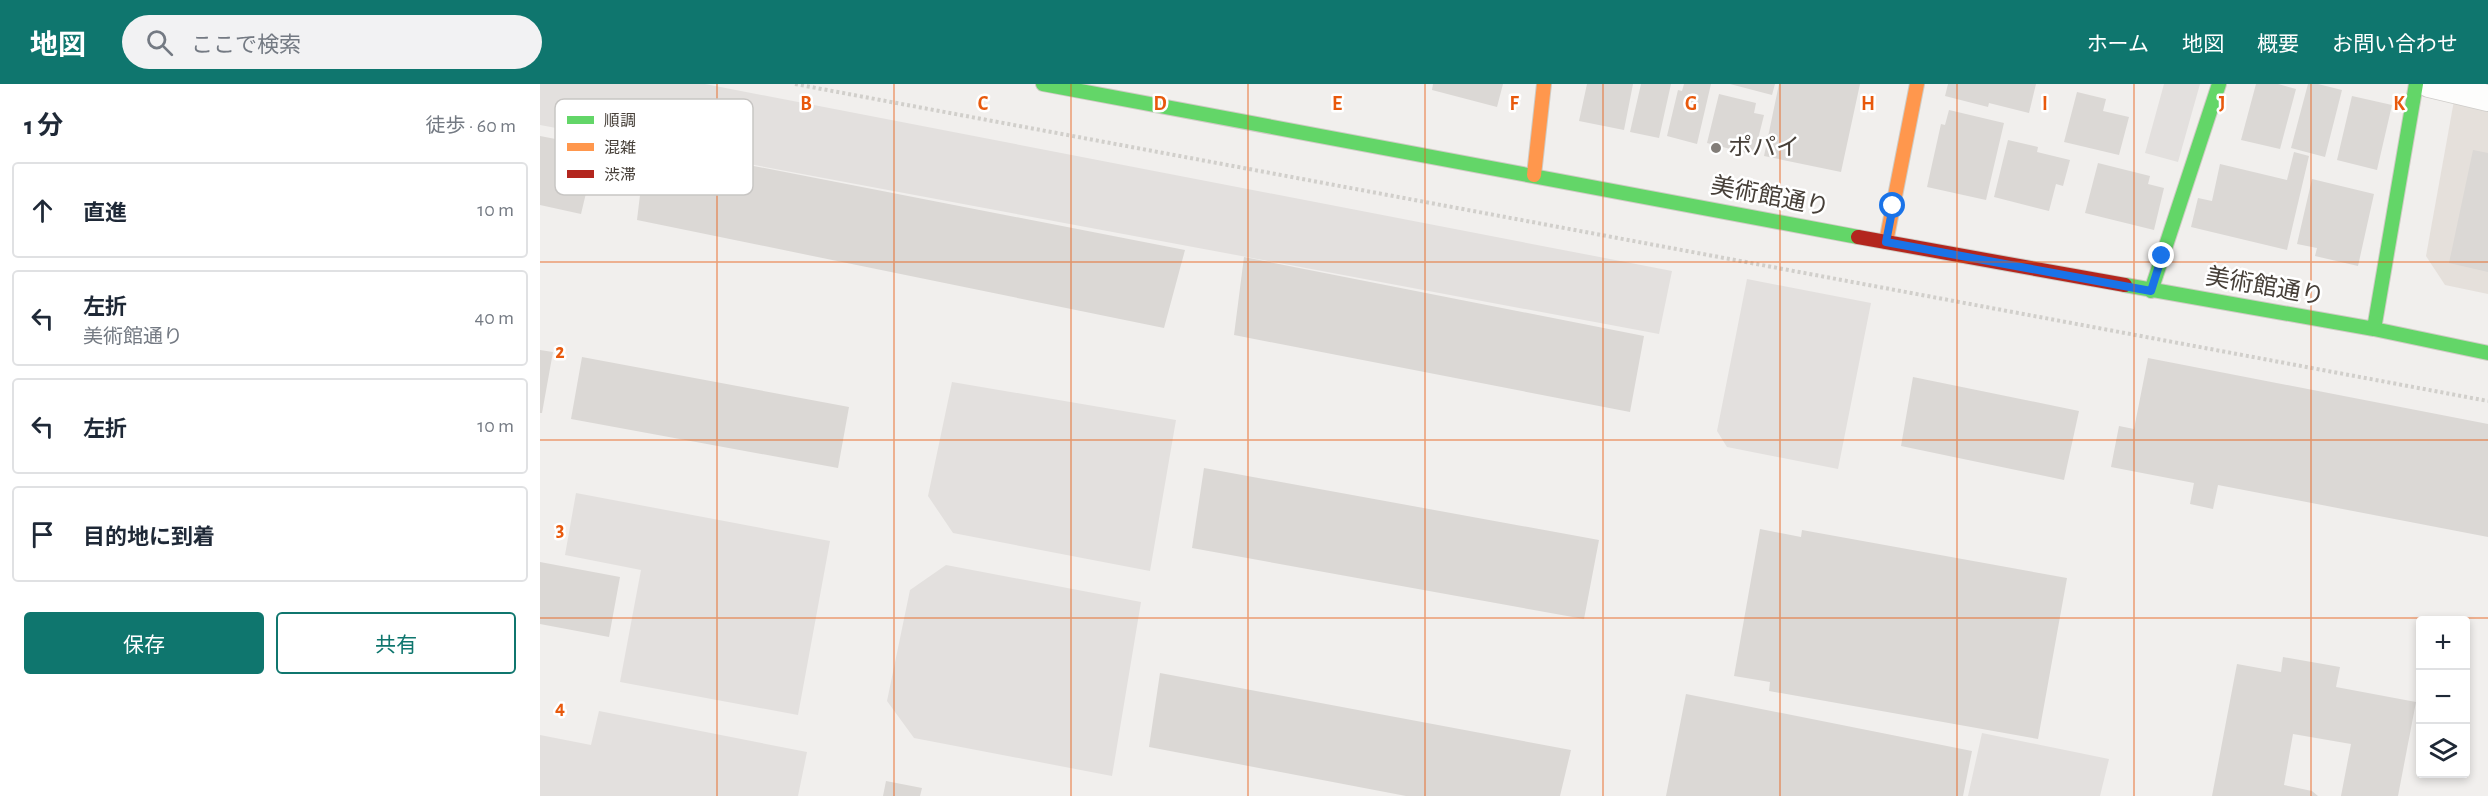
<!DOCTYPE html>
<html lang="ja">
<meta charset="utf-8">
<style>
:root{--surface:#fff;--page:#f2f2f3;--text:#1f2937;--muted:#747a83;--line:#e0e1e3;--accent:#0f766e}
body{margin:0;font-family:"Alegreya Sans","Noto Sans JP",sans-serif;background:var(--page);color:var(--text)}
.controls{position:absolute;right:18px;bottom:18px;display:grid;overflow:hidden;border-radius:6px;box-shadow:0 3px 9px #0003}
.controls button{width:54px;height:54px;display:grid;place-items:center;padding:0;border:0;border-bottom:2px solid var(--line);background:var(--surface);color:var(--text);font:30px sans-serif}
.stop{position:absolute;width:18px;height:18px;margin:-14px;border:4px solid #1a73e8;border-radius:50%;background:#fff}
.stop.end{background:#1a73e8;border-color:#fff;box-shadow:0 2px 6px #0008}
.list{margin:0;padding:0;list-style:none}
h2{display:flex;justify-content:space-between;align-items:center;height:78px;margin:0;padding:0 24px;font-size:26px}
h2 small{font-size:20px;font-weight:400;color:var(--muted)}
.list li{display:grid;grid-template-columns:39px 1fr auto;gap:18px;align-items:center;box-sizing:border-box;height:96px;margin:0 12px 12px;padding:0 12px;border:2px solid var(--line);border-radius:6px}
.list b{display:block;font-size:22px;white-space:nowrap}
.list p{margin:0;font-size:20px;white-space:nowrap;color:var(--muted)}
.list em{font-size:20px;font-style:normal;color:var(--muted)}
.actions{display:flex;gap:12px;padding:18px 24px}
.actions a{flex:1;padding:14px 0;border:2px solid var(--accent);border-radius:6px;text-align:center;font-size:21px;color:var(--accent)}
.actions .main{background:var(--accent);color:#fff}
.icon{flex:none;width:33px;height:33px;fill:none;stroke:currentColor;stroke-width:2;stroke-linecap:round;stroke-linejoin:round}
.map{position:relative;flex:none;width:1948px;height:712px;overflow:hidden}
header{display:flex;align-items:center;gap:36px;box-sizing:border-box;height:84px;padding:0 30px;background:var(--accent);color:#fff}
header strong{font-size:28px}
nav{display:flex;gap:33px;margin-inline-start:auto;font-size:21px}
.search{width:420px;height:54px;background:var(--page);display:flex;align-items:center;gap:15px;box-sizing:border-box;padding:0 21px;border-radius:33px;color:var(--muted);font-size:22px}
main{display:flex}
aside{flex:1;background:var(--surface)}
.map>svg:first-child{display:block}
</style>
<header>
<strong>地図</strong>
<div class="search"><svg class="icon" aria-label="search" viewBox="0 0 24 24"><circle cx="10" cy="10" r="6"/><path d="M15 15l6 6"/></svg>ここで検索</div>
<nav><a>ホーム</a><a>地図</a><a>概要</a><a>お問い合わせ</a></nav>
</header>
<main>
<aside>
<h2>1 分<small>徒歩 · 60 m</small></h2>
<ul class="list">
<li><svg class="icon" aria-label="ahead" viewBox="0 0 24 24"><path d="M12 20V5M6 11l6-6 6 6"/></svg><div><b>直進</b></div><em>10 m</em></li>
<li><svg class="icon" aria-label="left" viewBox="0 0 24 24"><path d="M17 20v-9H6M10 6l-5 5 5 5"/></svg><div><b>左折</b><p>美術館通り</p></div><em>40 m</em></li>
<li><svg class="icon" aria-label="left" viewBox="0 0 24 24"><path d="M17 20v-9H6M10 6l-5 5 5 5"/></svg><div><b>左折</b></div><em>10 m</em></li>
<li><svg class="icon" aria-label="arrive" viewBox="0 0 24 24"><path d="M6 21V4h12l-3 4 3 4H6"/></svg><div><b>目的地に到着</b></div></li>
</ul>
<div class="actions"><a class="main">保存</a><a>共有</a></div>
</aside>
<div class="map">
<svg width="1948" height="712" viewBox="0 0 1948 712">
<rect width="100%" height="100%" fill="#f1efed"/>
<!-- residential -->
<path fill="#e5e0db" d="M1917,0h31v210l-43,-9 -19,-29z"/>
<!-- parking -->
<path fill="#e3e0de" d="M0,0h165l967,187 -13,63 -1119,-209z
M1624,0h36l-22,78 -33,-9z
M1207,195l124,24 -33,166 -111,-22 -10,-16z
M412,298l224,38 -26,151 -197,-38 -25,-37z
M36,409l254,48 -32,174 -178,-33 21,-112 -76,-15z
M406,481l195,37 -29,174 -198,-38 -27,-37 23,-111z
M59,627l208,41 -9,44h-258v-61l51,10z
M1442,649l127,26 -9,37h-132z"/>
<!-- building -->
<path fill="#dbd8d5" d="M893,0h70l-6,23 -65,-17z
M1047,0h46l-9,46 -45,-9z
M1101,0h30l-12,54 -29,-6z
M1144,0h27l-14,60 -30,-8 11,-46 4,1z
M1190,0h45l-3,11z
M1239,0h81l-19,88 -77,-16z
M1408,0h88l-7,29 -40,-10 -1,4 -43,-11z
M1716,0h22l18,5 -16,60 -39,-9z
M1768,0h10l24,6 -17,67 -34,-9z
M1537,8l29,7 -3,12 26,6 -10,38 -55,-13z
M1179,10l37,9 -2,10 10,2 -10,40 -47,-12z
M1812,12l40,9 -15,65 -40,-10z
M1409,26l55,13 -18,77 -59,-13 14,-63 4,1z
M0,52l57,11 -16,67 -41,-9z
M1468,56l30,7 -1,5 33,8 -7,26 -7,-2 -7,27 -55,-14z
M106,61l539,105 -21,78 -527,-108z
M1933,66l15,3v119l-39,-9z
M1754,68l15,4 -22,94 -96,-23 7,-29 14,3 8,-37 67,16z
M1558,79l52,13 -2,8 16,4 -10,42 -69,-17z
M1772,95l62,15 -16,72 -43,-10 2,-8 -20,-4z
M704,173l400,79 -14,76 -396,-77z
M0,266l13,2 -11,61h-2z
M42,273l267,50 -11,61 -267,-49z
M1608,274l340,66v113l-270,-52 -5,24 -23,-5 4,-21 -83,-16 8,-41 15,3z
M1373,293l166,34 -15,69 -163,-34z
M664,384l395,72 -15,79 -392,-71z
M1220,445l41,8 1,-7 265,48 -29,161 -269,-48 1,-9 -36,-6z
M0,478l80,15 -11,60 -69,-13z
M1743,573l57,10 -4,20 80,15 -18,94h-57l10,-52 -58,-10 -9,51 28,6 6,5h-106l25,-132 44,8z
M620,589l411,77 -11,46h-154l-257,-49z
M1146,610l286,57 -9,45h-297z
M346,697l36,7 -2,8h-37z"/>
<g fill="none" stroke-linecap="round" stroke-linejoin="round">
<defs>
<path id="lane" d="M1889,0l59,14"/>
<path id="fast" d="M503,0l815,153
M1585,201l249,44 114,24
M1611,207l68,-207
M1834,245l42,-245"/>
<path id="slow" d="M994,91l10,-91
M1346,158l31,-158"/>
<path id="jam" d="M1318,153l267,48"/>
</defs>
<!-- lane casing -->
<use href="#lane" stroke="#cfcdca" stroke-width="28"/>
<!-- fast casing -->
<use href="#fast" stroke="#cfcbc4" stroke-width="16"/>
<!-- slow casing -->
<use href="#slow" stroke="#cfcbc4" stroke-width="16"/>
<!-- jam casing -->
<use href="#jam" stroke="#cfcbc4" stroke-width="16"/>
<!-- path -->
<path stroke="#d1cfcb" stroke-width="4" stroke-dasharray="3 3" stroke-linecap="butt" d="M255,0l1693,317"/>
<!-- lane -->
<use href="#lane" stroke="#fdfdfc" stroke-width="26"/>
<!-- fast -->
<use href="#fast" stroke="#63d668" stroke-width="14"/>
<!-- slow -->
<use href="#slow" stroke="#ff974d" stroke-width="14"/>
<!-- jam -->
<use href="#jam" stroke="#b3261e" stroke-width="14"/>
</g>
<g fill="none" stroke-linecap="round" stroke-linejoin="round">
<!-- route -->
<path stroke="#1a73e8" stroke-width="8" d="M1353,122l-7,36 265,49 11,-35"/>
</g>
<!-- grid -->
<path fill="none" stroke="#e8590c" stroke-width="1.5" stroke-opacity="0.55" d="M177,0v712M354,0v712M531,0v712M708,0v712M885,0v712M1063,0v712M1240,0v712M1417,0v712M1594,0v712M1771,0v712M0,178h1948M0,356h1948M0,534h1948"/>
<!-- markers -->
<circle fill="#827d78" stroke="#fff" stroke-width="2" cx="1176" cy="64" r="6"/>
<g text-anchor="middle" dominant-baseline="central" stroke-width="5" stroke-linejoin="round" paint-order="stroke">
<!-- poi labels -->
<g font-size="24" fill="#474039" stroke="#fff" text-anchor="start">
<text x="1188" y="64">ポパイ</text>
</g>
<!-- street labels -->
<g font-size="24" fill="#474039" stroke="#fff">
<text transform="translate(1230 113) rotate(11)">美術館通り</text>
<text transform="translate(1725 203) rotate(10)">美術館通り</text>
</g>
</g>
<!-- legend -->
<rect x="15" y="15" width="198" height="96" rx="9" fill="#fff" stroke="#c8c6c4" stroke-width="1.5"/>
<rect x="27" y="32" width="27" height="8" fill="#63d668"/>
<rect x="27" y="59" width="27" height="8" fill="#ff974d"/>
<rect x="27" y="86" width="27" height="8" fill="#b3261e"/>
<g font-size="16" fill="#474039">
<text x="64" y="42">順調</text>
<text x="64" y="69">混雑</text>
<text x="64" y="96">渋滞</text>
</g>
<g font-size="20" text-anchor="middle" font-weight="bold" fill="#e8590c" stroke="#fff" stroke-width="5" stroke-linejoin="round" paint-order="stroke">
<text x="266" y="26">B</text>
<text x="443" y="26">C</text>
<text x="620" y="26">D</text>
<text x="797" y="26">E</text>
<text x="974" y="26">F</text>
<text x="1151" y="26">G</text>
<text x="1328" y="26">H</text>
<text x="1505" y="26">I</text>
<text x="1682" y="26">J</text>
<text x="1859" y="26">K</text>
<text x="20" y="274">2</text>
<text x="20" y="452">3</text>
<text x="20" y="630">4</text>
</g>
</svg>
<div class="controls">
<button>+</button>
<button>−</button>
<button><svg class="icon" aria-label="layers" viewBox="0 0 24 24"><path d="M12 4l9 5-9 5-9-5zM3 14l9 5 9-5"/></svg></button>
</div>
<div class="stop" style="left:1353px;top:122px"></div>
<div class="stop end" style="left:1622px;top:172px"></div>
</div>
</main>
